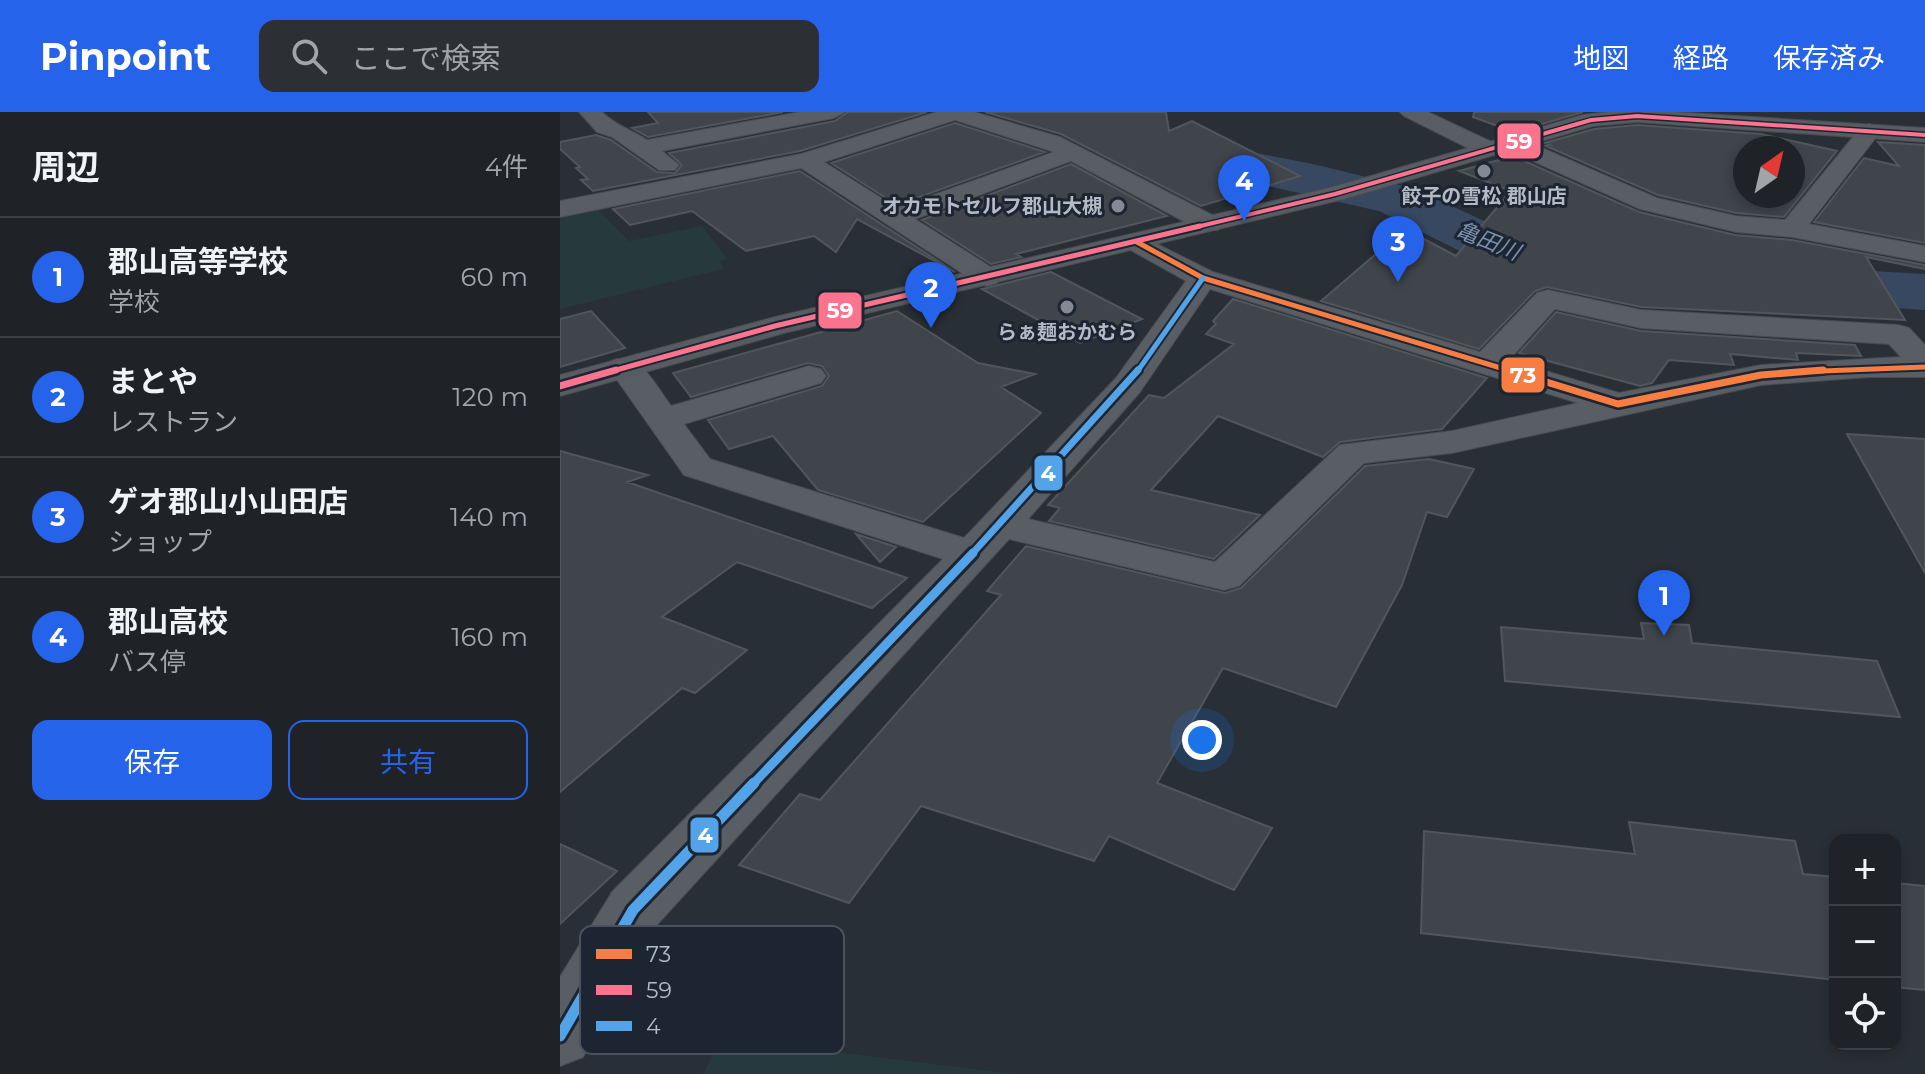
<!DOCTYPE html>
<html lang="ja">
<meta charset="utf-8">
<style>
:root{--surface:#1f2328;--page:#2c2f34;--text:#f1f3f6;--muted:#a1a4a8;--line:#3c4045;--accent:#2563eb}
body{margin:0;font-family:Montserrat,"Noto Sans JP",sans-serif;background:var(--page);color:var(--text)}
.controls{position:absolute;right:24px;bottom:24px;display:grid;overflow:hidden;border-radius:16px;box-shadow:0 4px 12px #0003}
.controls button{width:72px;height:72px;display:grid;place-items:center;padding:0;border:0;border-bottom:2px solid var(--line);background:var(--surface);color:var(--text);font:40px sans-serif}
.compass{position:absolute;left:1173px;top:24px;width:72px;height:72px;border-radius:50%;background:var(--surface);box-shadow:0 4px 12px #0003;rotate:34deg}
.you{position:absolute;left:642px;top:628px;width:28px;height:28px;margin:-20px;border:6px solid #fff;border-radius:50%;background:#1a73e8;box-shadow:0 0 0 12px #1a73e833}
.badge{display:grid;place-items:center;width:52px;height:52px;border-radius:50%;background:var(--accent);color:#fff;font-size:26px;font-weight:700}
.pin{position:absolute;translate:-50% -66px;filter:drop-shadow(0 2px 4px #0008)}
.pin::after{content:'';position:absolute;top:42px;width:28px;height:24px;background:inherit;clip-path:polygon(0 0,100% 0,50% 100%)}
.list{margin:0;padding:0;list-style:none}
h2{display:flex;justify-content:space-between;align-items:center;height:104px;margin:0;padding:0 32px;font-size:34px}
h2 small{font-size:26px;font-weight:400;color:var(--muted)}
.list li{display:grid;grid-template-columns:52px 1fr auto;gap:24px;align-items:center;box-sizing:border-box;height:120px;padding:0 32px;border-top:2px solid var(--line)}
.list b{display:block;font-size:30px;white-space:nowrap}
.list p{margin:0;font-size:26px;white-space:nowrap;color:var(--muted)}
.list em{font-size:26px;font-style:normal;color:var(--muted)}
.actions{display:flex;gap:16px;padding:24px 32px}
.actions a{flex:1;padding:18px 0;border:2px solid var(--accent);border-radius:16px;text-align:center;font-size:28px;color:var(--accent)}
.actions .main{background:var(--accent);color:#fff}
.icon{flex:none;width:44px;height:44px;fill:none;stroke:currentColor;stroke-width:2;stroke-linecap:round;stroke-linejoin:round}
.map{position:relative;flex:none;width:1365px;height:962px;overflow:hidden}
header{display:flex;align-items:center;gap:48px;box-sizing:border-box;height:112px;padding:0 40px;background:var(--accent);color:#fff}
header strong{font-size:38px}
nav{display:flex;gap:44px;margin-inline-start:auto;font-size:28px}
.search{width:560px;height:72px;background:var(--page);display:flex;align-items:center;gap:20px;box-sizing:border-box;padding:0 28px;border-radius:16px;color:var(--muted);font-size:30px}
main{display:flex}
aside{flex:1;background:var(--surface)}
.map>svg:first-child{display:block}
</style>
<header>
<strong>Pinpoint</strong>
<div class="search"><svg class="icon" aria-label="search" viewBox="0 0 24 24"><circle cx="10" cy="10" r="6"/><path d="M15 15l6 6"/></svg>ここで検索</div>
<nav><a>地図</a><a>経路</a><a>保存済み</a></nav>
</header>
<main>
<aside>
<h2>周辺<small>4件</small></h2>
<ul class="list">
<li><span class="badge">1</span><div><b>郡山高等学校</b><p>学校</p></div><em>60 m</em></li>
<li><span class="badge">2</span><div><b>まとや</b><p>レストラン</p></div><em>120 m</em></li>
<li><span class="badge">3</span><div><b>ゲオ郡山小山田店</b><p>ショップ</p></div><em>140 m</em></li>
<li><span class="badge">4</span><div><b>郡山高校</b><p>バス停</p></div><em>160 m</em></li>
</ul>
<div class="actions"><a class="main">保存</a><a>共有</a></div>
</aside>
<div class="map">
<svg width="1365" height="962" viewBox="0 0 1365 962">
<rect width="100%" height="100%" fill="#292f36"/>
<!-- green -->
<path fill="#26393c" d="M33,93l36,36 73,-15 26,33 -8,2 3,8 -163,40v-97z
M162,926l293,36h-312z"/>
<g fill="none" stroke-linecap="round" stroke-linejoin="round">
<!-- river -->
<path fill="#384861" fill-rule="evenodd" d="M486,0h57l50,21 160,31 102,25 93,43 47,15 53,9 8,12 -8,12 -20,5 -60,-10 -58,-19 -91,-45 -254,-57 -73,-33z
M1205,153l160,9v36l-160,-11 -21,-5 -8,-12 8,-12z"/>
</g>
<!-- building -->
<path fill="#40444b" stroke="#51565d" stroke-width="2" fill-rule="evenodd" d="M88,0h135l-135,25 -16,-9 26,-5z
M288,0h79l-127,39 -207,40 -12,-11 7,-1 -12,-11 4,-1 -20,-18v-7l36,-7 15,5 46,32 18,1 7,-8 -13,-12 166,-32z
M425,0h181l3,19 23,-10 108,55 -99,30 -140,-72z
M914,0h109l-69,20 -41,-15z
M395,11l90,29 -148,53 -66,-42z
M1077,13l124,9 76,17 -53,66 -48,-4 -78,-18 -112,-49 4,-1 -5,-2 49,-14zM1185,36h48v48h-48z
M1318,30l47,3v98l-111,-21 50,-64 35,8z
M953,44l126,56 96,23 57,5 133,25v4l-59,-12 39,63 -264,-13 -94,-20 -12,4 -56,58 -158,-48 84,-72 51,27 55,-65 -52,-20z
M511,52l96,52 -151,38 5,3 -30,7 -69,-44z
M240,59l155,101 -98,-53 -21,33 -22,-16 -68,15 -54,-40 -62,14 -17,-16z
M491,160l91,47 -62,24 -98,-54z
M673,187l254,79 -45,51 -102,13 -17,15 -105,-41 -67,74 109,25 -46,44 -165,-38 11,-13 -12,-3 101,-110 15,3 70,-54 -28,-10 10,-10 -3,-3z
M31,199l34,37 -65,19v-48z
M337,199l81,52 57,11 -34,13 40,26 -118,109 -105,-32 -45,-54 -44,13 -21,-29 114,-34 7,-10 -7,-10 -14,-3 -117,34 -18,-24z
M996,200l85,19 214,14 6,11 -65,-3 2,7 -68,-6 4,11 -65,-5 -17,23 -12,3 -121,-33z
M1287,322l78,5v134z
M0,339l88,24 -21,7 280,96 -35,30 -135,-46 -75,55 85,33 -52,43 -13,-5 -122,104z
M869,347l45,10 -27,48 -20,-5 -25,73 -66,122 -113,-39 -66,115 115,45 -38,62 -125,-54 -15,25 -173,-55 -72,97 -110,-38 61,-71 20,6 181,-205 -14,-4 39,-45 199,47 16,-5 124,-122z
M296,422l40,13 -16,15z
M1081,511l48,2 3,18 185,18 23,56 -395,-36 -4,-54 143,12z
M1069,710l166,19 8,33 32,3v103l-414,-47 3,-102 211,23z
M0,732l57,27 -57,53z
M1335,771l30,3v104l-30,-3z"/>
<g fill="none" stroke-linecap="round" stroke-linejoin="round">
<defs>
<path id="street" d="M19,0h23c13,13 30,18 45,28l153,-28h45l-11,6 -172,33 17,14 -4,5h-16l-47,-33 -15,-5z
M377,0h37l86,25 158,81 4,6 -4,6h-18l-129,-69 -156,58 82,52 4,6 -4,6 -10,3 -10,-3 -176,-115 -241,49v-16l241,-47zM395,8l99,32 -157,56 -73,-46z
M840,0h28l68,32 3,5 -3,5h-16l-76,-38z
M1310,12l11,7 -72,93 116,22v16l-133,-25 -56,-5 -96,-23 -139,-62 -3,-5 3,-5h16l140,61 79,18 49,4 77,-94z
M577,122l76,38 267,80 57,-59 11,-3 93,20 257,15 11,3 16,17v32h-56l-108,8 -309,68 -88,10 -125,123 -15,4 -215,-51 -355,389 -71,129 -23,9v-89l52,-85 331,-333 -259,-84 -76,-108 5,-7c29,-7 42,25 58,46l138,-40 12,3 5,7 -5,7 -137,41 26,35 254,79 152,-160 70,-97 -59,-33 -4,-6 4,-6zM650,177l368,114 -126,28 -112,14 -125,117 -187,-43 112,-127zM995,197l86,19 248,16 12,13 -140,8 -142,28 -110,-33z"/>
<path id="secondary" d="M1049,0h64l252,16v14l-288,-20 -44,4 -249,73 -560,134 -224,63v-21l215,-58 554,-129 254,-73z"/>
</defs>
<!-- street casing -->
<use href="#street" stroke="#474b51" stroke-width="2"/>
<!-- secondary casing -->
<use href="#secondary" stroke="#474b51" stroke-width="2"/>
<!-- street -->
<use href="#street" fill="#595d64" fill-rule="evenodd"/>
<!-- secondary -->
<use href="#secondary" fill="#575c63" fill-rule="evenodd"/>
<defs>
<path id="bus-1-far1" d="M577,130l66,36 311,94
M1236,260l129,-5"/>
<path id="bus-1" d="M947,258l111,34 143,-29 62,-5"/>
<path id="bus-2-far2" d="M632,116l143,-34 256,-74 46,-4 288,19"/>
<path id="bus-2-far1" d="M49,260l166,-46 425,-100"/>
<path id="bus-2" d="M0,274l56,-16"/>
<path id="bus-3-far3" d="M577,260l66,-94"/>
<path id="bus-3-far2" d="M411,443l167,-185"/>
<path id="bus-3-far1" d="M192,673l221,-232"/>
<path id="bus-3" d="M0,924l73,-126 121,-127"/>
</defs>
<!-- bus-1-far1 casing -->
<use href="#bus-1-far1" stroke="#1c2531" stroke-width="9"/>
<!-- bus-1 casing -->
<use href="#bus-1" stroke="#1c2531" stroke-width="12"/>
<!-- bus-2-far2 casing -->
<use href="#bus-2-far2" stroke="#1c2531" stroke-width="7"/>
<!-- bus-2-far1 casing -->
<use href="#bus-2-far1" stroke="#1c2531" stroke-width="9"/>
<!-- bus-2 casing -->
<use href="#bus-2" stroke="#1c2531" stroke-width="12"/>
<!-- bus-3-far3 casing -->
<use href="#bus-3-far3" stroke="#1c2531" stroke-width="9"/>
<!-- bus-3-far2 casing -->
<use href="#bus-3-far2" stroke="#1c2531" stroke-width="12"/>
<!-- bus-3-far1 casing -->
<use href="#bus-3-far1" stroke="#1c2531" stroke-width="15"/>
<!-- bus-3 casing -->
<use href="#bus-3" stroke="#1c2531" stroke-width="17"/>
<!-- bus-1-far1 -->
<use href="#bus-1-far1" stroke="#f77d43" stroke-width="5"/>
<!-- bus-1 -->
<use href="#bus-1" stroke="#f77d43" stroke-width="7"/>
<!-- bus-2-far2 -->
<use href="#bus-2-far2" stroke="#fc738d" stroke-width="4"/>
<!-- bus-2-far1 -->
<use href="#bus-2-far1" stroke="#fc738d" stroke-width="5"/>
<!-- bus-2 -->
<use href="#bus-2" stroke="#fc738d" stroke-width="7"/>
<!-- bus-3-far3 -->
<use href="#bus-3-far3" stroke="#53a3e8" stroke-width="5"/>
<!-- bus-3-far2 -->
<use href="#bus-3-far2" stroke="#53a3e8" stroke-width="7"/>
<!-- bus-3-far1 -->
<use href="#bus-3-far1" stroke="#53a3e8" stroke-width="9"/>
<!-- bus-3 -->
<use href="#bus-3" stroke="#53a3e8" stroke-width="11"/>
</g>
<!-- markers -->
<g fill="#838a94" stroke="#1c2531" stroke-width="3">
<circle cx="924" cy="59" r="8"/>
<circle cx="558" cy="94" r="8"/>
<circle cx="507" cy="195" r="8"/>
</g>
<g text-anchor="middle" dominant-baseline="central" stroke-width="6" stroke-linejoin="round" paint-order="stroke">
<!-- far-poi labels -->
<g font-size="20" font-weight="bold" fill="#b3bbc7" stroke="#1c2531">
<text x="924" y="84">餃子の雪松 郡山店</text>
<text x="542" y="94" text-anchor="end">オカモトセルフ郡山大槻</text>
<text x="507" y="220">らぁ麺おかむら</text>
</g>
<!-- far-water labels -->
<g font-size="22" font-style="italic" fill="#7b91af" stroke="#1c2531">
<text transform="translate(928 129) rotate(22)">亀田川</text>
</g>
</g>
<!-- legend -->
<rect x="20" y="814" width="264" height="128" rx="12" fill="#1c2531" stroke="#49525e" stroke-width="2"/>
<rect x="36" y="837" width="36" height="10" fill="#f77d43"/>
<rect x="36" y="873" width="36" height="10" fill="#fc738d"/>
<rect x="36" y="909" width="36" height="10" fill="#53a3e8"/>
<g font-size="22" fill="#b3bbc7">
<text x="86" y="850">73</text>
<text x="86" y="886">59</text>
<text x="86" y="922">4</text>
</g>
<g stroke="#1c2531" stroke-width="3">
<rect x="936" y="10" width="46" height="38" rx="8" fill="#fc738d"/>
<rect x="257" y="179" width="46" height="39" rx="8" fill="#fc738d"/>
<rect x="940" y="244" width="46" height="38" rx="8" fill="#f77d43"/>
<rect x="473" y="342" width="31" height="38" rx="8" fill="#53a3e8"/>
<rect x="129" y="704" width="31" height="38" rx="8" fill="#53a3e8"/>
</g>
<g font-size="22" text-anchor="middle" font-weight="bold" fill="#fff">
<text x="959" y="37">59</text>
<text x="280" y="206">59</text>
<text x="963" y="271">73</text>
<text x="488" y="369">4</text>
<text x="145" y="731">4</text>
</g>
</svg>
<div class="controls">
<button>+</button>
<button>−</button>
<button><svg class="icon" aria-label="locate" viewBox="0 0 24 24"><circle cx="12" cy="12" r="6"/><path d="M12 2v4M12 18v4M2 12h4M18 12h4"/></svg></button>
</div>
<svg class="compass" viewBox="-18 -18 36 36"><path d="M0-13l5 13h-10z" fill="#e53935"/><path d="M0 13l5-13h-10z" fill="#a1a4a8"/></svg>
<div class="you"></div>
<div class="pin badge" style="left:1104px;top:524px">1</div>
<div class="pin badge" style="left:371px;top:216px">2</div>
<div class="pin badge" style="left:838px;top:170px">3</div>
<div class="pin badge" style="left:684px;top:109px">4</div>
</div>
</main>
